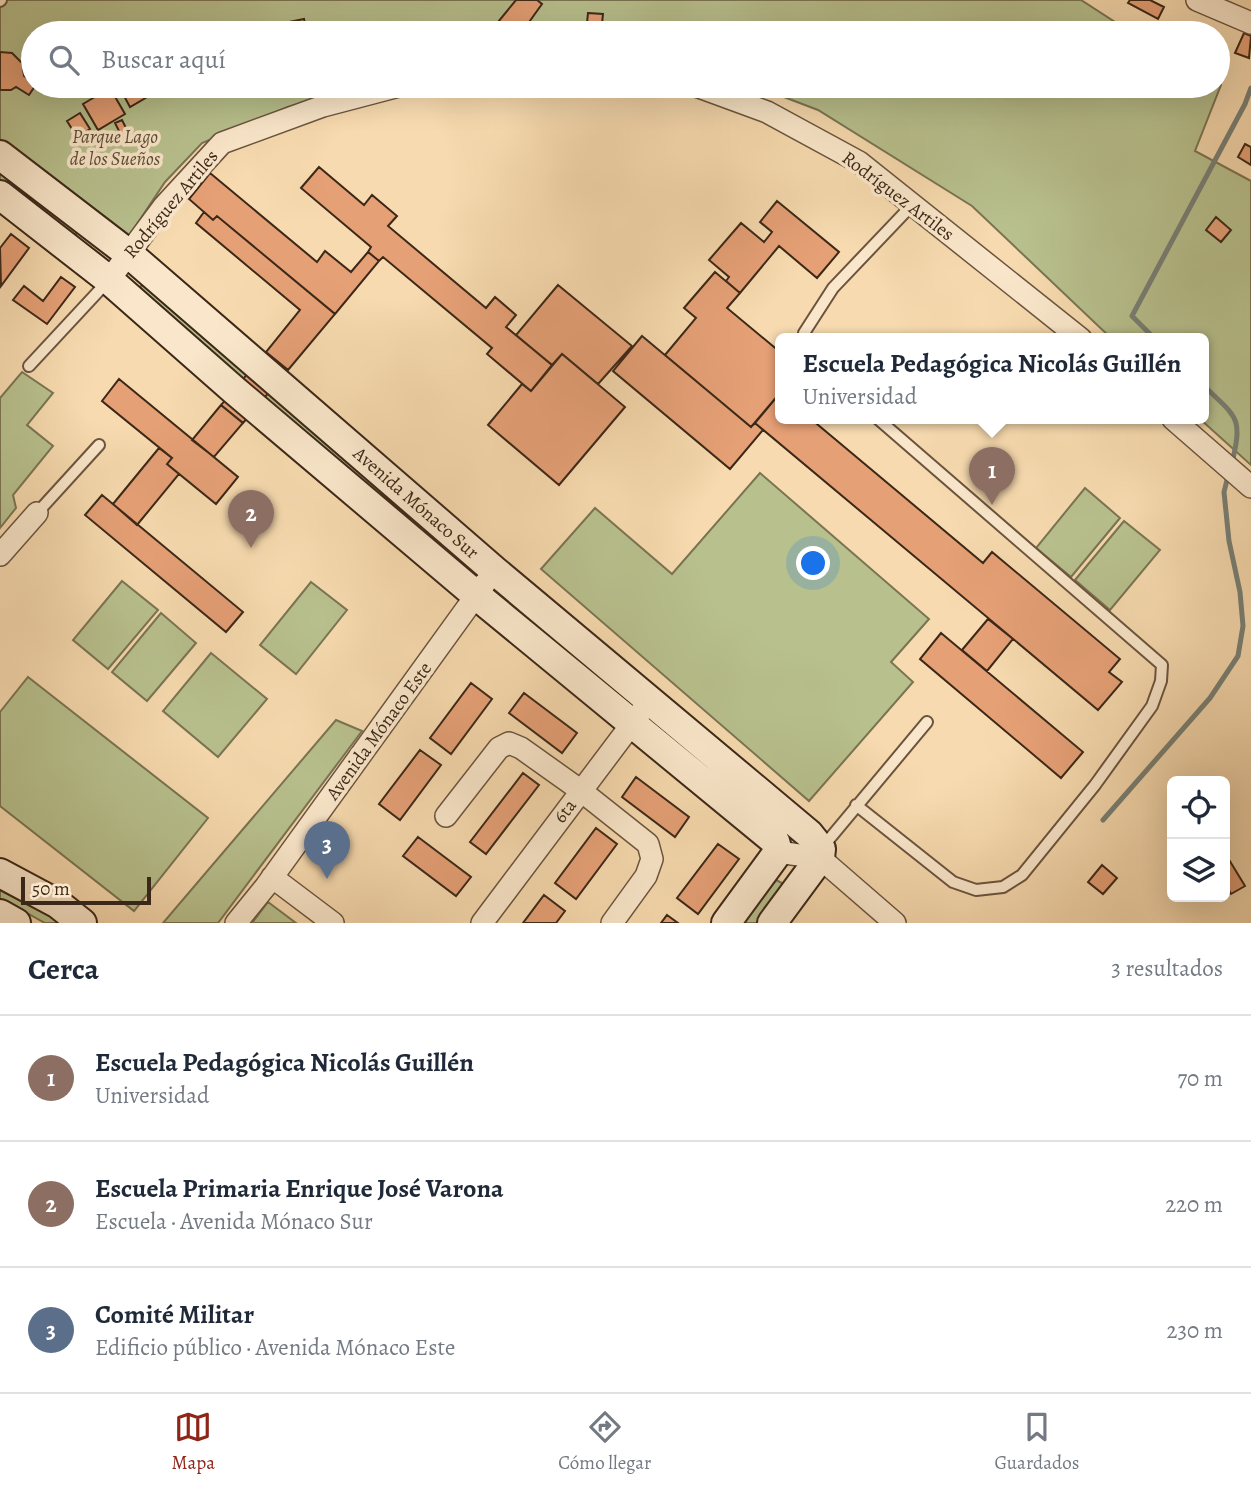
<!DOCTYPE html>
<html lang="es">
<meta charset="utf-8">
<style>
:root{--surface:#fff;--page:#f2f2f3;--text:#1f2937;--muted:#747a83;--line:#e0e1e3;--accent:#8f2418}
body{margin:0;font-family:Alegreya,serif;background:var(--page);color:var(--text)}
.controls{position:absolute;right:21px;bottom:21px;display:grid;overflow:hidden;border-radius:10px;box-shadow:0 7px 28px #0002}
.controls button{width:63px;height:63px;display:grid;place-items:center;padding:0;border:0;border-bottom:2px solid var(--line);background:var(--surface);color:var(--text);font:35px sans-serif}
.scale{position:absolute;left:21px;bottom:18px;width:130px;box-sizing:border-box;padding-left:7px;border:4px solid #3c2818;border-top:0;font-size:19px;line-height:24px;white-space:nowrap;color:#3c2818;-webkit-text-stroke:5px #fae7cb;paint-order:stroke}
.you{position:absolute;left:814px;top:564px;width:24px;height:24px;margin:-18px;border:5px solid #fff;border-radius:50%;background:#1a73e8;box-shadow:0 0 0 10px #1a73e833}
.badge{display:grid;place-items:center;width:46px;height:46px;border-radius:50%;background:var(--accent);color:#fff;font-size:23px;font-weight:700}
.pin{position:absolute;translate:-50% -58px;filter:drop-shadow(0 2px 4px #0008)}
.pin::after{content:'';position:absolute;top:37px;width:24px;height:21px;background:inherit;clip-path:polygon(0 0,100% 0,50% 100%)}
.popup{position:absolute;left:775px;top:333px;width:434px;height:91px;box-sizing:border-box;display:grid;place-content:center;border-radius:10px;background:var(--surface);filter:drop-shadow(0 2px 5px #0005);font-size:23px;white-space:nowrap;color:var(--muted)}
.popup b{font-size:26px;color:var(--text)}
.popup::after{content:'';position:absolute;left:50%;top:100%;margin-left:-14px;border:14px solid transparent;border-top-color:var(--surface)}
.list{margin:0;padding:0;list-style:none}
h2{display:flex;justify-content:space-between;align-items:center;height:91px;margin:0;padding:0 28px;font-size:30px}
h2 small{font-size:23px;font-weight:400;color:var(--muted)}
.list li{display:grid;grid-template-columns:46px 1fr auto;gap:21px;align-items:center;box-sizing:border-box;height:126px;padding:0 28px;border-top:2px solid var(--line)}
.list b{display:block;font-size:26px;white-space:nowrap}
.list p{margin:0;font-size:23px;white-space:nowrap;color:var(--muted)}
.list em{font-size:23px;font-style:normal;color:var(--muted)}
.icon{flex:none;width:38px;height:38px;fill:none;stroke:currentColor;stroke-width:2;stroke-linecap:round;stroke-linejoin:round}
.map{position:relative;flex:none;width:1251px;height:923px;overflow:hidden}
.search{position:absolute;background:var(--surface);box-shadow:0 7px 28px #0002;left:21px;right:21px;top:21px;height:77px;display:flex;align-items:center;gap:18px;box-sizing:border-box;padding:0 24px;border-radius:38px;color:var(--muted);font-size:26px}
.sheet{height:469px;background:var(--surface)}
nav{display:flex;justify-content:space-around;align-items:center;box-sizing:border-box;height:98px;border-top:2px solid var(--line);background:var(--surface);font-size:19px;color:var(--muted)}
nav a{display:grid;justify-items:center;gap:4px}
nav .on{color:var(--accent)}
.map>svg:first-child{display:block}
</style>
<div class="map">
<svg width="1251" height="923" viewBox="0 0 1251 923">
<rect width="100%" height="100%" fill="#f7daaf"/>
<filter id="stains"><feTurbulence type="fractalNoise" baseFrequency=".00286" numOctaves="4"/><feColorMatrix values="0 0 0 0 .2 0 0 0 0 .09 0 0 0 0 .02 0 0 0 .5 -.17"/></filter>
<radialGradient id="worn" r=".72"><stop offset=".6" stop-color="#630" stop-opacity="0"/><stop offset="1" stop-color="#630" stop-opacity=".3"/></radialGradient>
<!-- green -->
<path fill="#b8c18e" stroke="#7a7453" stroke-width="2" d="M0,0h1081l51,33h-1099v53h330l-75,21 -86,36 -37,39 -36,54 -129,-97z
M1218,83l3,2 -26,66 56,30v284l-51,-46h4v-80h-92l-140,-133 -154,-96 -63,-24h463z
M0,170l76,60v7l-76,-55z
M147,285l272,235 1,8 -6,1 -275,-236 2,-7z
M22,372l31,21 -26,32 26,21 -40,49 3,13 -16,20v-130z
M760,473l169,146 -38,43 22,20 -104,119 -268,-232 54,-61 77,66z
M1085,488l35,30 -49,59 -35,-29z
M1124,521l36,29 -50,60 -35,-30z
M122,581l36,29 -50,59 -35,-29z
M311,582l36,28 -51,64 -36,-29z
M161,613l35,30 -49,58 -35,-29z
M211,653l56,46 -49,58 -55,-46z
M28,677l180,141 -74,93 -134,-105v-94z
M336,720l26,11 -144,192h-55z
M776,880l6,3 1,5 -27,35h-15z
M0,883l66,40h-21l-45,-25z
M268,902l28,21h-44z"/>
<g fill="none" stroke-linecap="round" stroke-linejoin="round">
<!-- stream -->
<path stroke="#777f75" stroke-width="5" d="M1155,339l-23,-23 113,-212 6,-16
M1204,386c33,32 39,30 28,77
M1103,820l107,-122 28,-42 5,-30 -3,-34 -11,-51 -5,-49 4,-16"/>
</g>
<!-- building -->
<path fill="#e6a076" stroke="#3c2818" stroke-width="2" d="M516,0h21l5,4 -15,21 1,8h-39z
M1130,0h20l14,7 -6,12 -30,-16z
M588,13l15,1 -2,19h-15z
M304,19l3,14h-21l-2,-10z
M1244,33l7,3 -2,22 -14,-5z
M0,52l12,1 10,10 2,13 9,6 2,4 -6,9 -13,-8 -5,3h-11z
M85,86h12l4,7 -8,5z
M138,86h5l6,10 -19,11 -7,-13z
M110,88l15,26 -27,16 -15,-26z
M80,113l10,16 -13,8 -10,-16z
M122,120l10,20 -7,3 -10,-20z
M1245,144l6,3v18l-13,-8z
M319,167l45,38 8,-10 25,21 -9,10 98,82 9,-11 21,18 -10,12 46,38 -21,26 -44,-37 5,-6 -109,-91 -4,4 -11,-9 3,-5 -70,-59z
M210,173l107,89 8,-11 26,21 17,-20 11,9 -44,53 -118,-98 -4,4 -24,-21z
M777,201l62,51 -22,26 -38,-32 -39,47 -14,-12 3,-4 -20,-17 32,-37 23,19 8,-10 -12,-10z
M204,212l9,8 4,-4 118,98 -47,56 -22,-18 34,-42 -104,-87z
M1216,217l15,13 -10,12 -15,-12z
M11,234l18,14 -28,38 -1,-38z
M715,272l25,21 -13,15 53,44v41l-29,34 -86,-72 31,-37 -12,-10z
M61,277l14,10 -28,37 -34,-24 11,-14 19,15z
M558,285l74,61 -34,38 -36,-30 -10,11 -36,-30z
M642,336l109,91 4,-4 8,7 -33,39 -117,-98z
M266,352l22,18 -45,53 -22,-18z
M562,354l63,53 -66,78 -71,-60 34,-41 9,7z
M119,379l119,98 -22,27 -49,-40 5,-6 -70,-57z
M780,393v26h31l172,144 9,-11 128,107 -11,13 13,10 -24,28 -343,-287z
M221,405l22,18 -29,34 -22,-17z
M159,448l13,10 -5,6 12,10 -42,51 -24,-21z
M102,495l141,117 -17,20 -141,-117z
M988,619l25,20 -26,32 -25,-21z
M941,633l142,119 -22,26 -141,-119z
M471,683l21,16 -41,55 -21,-16z
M524,693l53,40 -15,20 -53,-40z
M420,750l21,15 -41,55 -21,-16z
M523,773l16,12 -53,69 -16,-12z
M636,777l53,40 -14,20 -53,-40z
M596,828l21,16 -41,55 -21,-16z
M418,837l53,40 -15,19 -53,-40z
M718,844l21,15 -41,55 -21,-16z
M1228,858l17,28 -14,8 -6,-11v-23z
M1102,865l15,13 -14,16 -15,-12z
M544,895l21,16 -9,12h-33z
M667,915l11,8h-17z"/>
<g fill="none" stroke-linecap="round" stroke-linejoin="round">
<defs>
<path id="lane" d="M0,1l1,-1
M805,339l-1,-6 29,-45 80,-84
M29,366l79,-85
M37,513l62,-68
M856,805l97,77 23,8 27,-3 19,-12 73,-90 57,-79 9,-25 1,-16 -284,-246
M821,849l106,-127"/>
<path id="street" d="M1197,0l54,23
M696,86l71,26 92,50 222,177
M109,280l55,-74 58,-63 101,-37 76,-20
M1173,419l78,68
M0,555l37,-42
M446,816l53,-68 10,-5 12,5 59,42 68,54 4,15 -6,17 -34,47
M778,852l42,6 75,65
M272,877l61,46
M236,923l30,-37 219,-303
M482,923l158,-210"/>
<path id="secondary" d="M0,155l129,99 366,317 314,263 12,15 -1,9 -48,65
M0,195l109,85 125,110 242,205 299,246 3,11 -52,71
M0,873l58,31 24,19
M0,914l16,9"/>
</defs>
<!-- lane casing -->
<use href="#lane" stroke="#6b543e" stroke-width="14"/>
<!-- street casing -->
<use href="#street" stroke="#6b543e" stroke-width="24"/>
<!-- secondary casing -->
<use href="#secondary" stroke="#3c2818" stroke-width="32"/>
<!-- lane -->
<use href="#lane" stroke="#fae7cb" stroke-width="10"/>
<!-- street -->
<use href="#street" stroke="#fae7cb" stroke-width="21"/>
<!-- secondary -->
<use href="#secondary" stroke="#fae7cb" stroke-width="28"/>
</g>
<g text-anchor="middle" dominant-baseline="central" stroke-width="7" stroke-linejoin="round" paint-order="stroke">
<!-- park labels -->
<g font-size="19" font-style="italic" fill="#5b4e36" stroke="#fae7cb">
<text x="115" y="137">Parque Lago<tspan x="115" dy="22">de los Sueños</tspan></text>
</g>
<!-- street labels -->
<g font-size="19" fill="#3c2818" stroke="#fae7cb">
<text transform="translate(898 196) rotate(37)">Rodríguez Artiles</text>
<text transform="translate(171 204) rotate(-50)">Rodríguez Artiles</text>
<text transform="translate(416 503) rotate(41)">Avenida Mónaco Sur</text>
<text transform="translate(379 731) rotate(-54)">Avenida Mónaco Este</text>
<text transform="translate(565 811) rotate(-53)">6ta</text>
</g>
</g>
<rect width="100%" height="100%" filter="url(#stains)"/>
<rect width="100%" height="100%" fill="url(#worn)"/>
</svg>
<div class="controls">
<button><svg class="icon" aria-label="locate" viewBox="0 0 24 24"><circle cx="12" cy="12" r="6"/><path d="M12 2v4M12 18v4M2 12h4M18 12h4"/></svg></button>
<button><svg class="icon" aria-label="layers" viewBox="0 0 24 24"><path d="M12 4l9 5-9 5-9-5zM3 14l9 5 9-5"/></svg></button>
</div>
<div class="scale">50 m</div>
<div class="you"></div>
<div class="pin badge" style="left:992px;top:505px;background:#8d6e63">1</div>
<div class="popup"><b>Escuela Pedagógica Nicolás Guillén</b>Universidad</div>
<div class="pin badge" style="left:251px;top:548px;background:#8d6e63">2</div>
<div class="pin badge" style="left:327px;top:879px;background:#5c6f8a">3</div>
<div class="search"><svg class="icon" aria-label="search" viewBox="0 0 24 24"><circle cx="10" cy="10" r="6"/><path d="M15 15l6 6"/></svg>Buscar aquí</div>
</div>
<section class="sheet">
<h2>Cerca<small>3 resultados</small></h2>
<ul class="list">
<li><span class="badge" style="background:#8d6e63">1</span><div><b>Escuela Pedagógica Nicolás Guillén</b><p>Universidad</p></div><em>70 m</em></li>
<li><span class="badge" style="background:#8d6e63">2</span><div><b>Escuela Primaria Enrique José Varona</b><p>Escuela · Avenida Mónaco Sur</p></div><em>220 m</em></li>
<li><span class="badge" style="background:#5c6f8a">3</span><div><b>Comité Militar</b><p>Edificio público · Avenida Mónaco Este</p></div><em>230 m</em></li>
</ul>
</section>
<nav>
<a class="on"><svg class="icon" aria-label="map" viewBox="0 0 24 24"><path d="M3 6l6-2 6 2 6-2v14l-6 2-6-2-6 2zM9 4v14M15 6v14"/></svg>Mapa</a>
<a><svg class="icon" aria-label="directions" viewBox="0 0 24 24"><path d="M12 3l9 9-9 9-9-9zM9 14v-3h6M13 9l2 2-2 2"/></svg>Cómo llegar</a>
<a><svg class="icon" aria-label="saved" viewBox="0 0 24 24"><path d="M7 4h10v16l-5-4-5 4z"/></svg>Guardados</a>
</nav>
